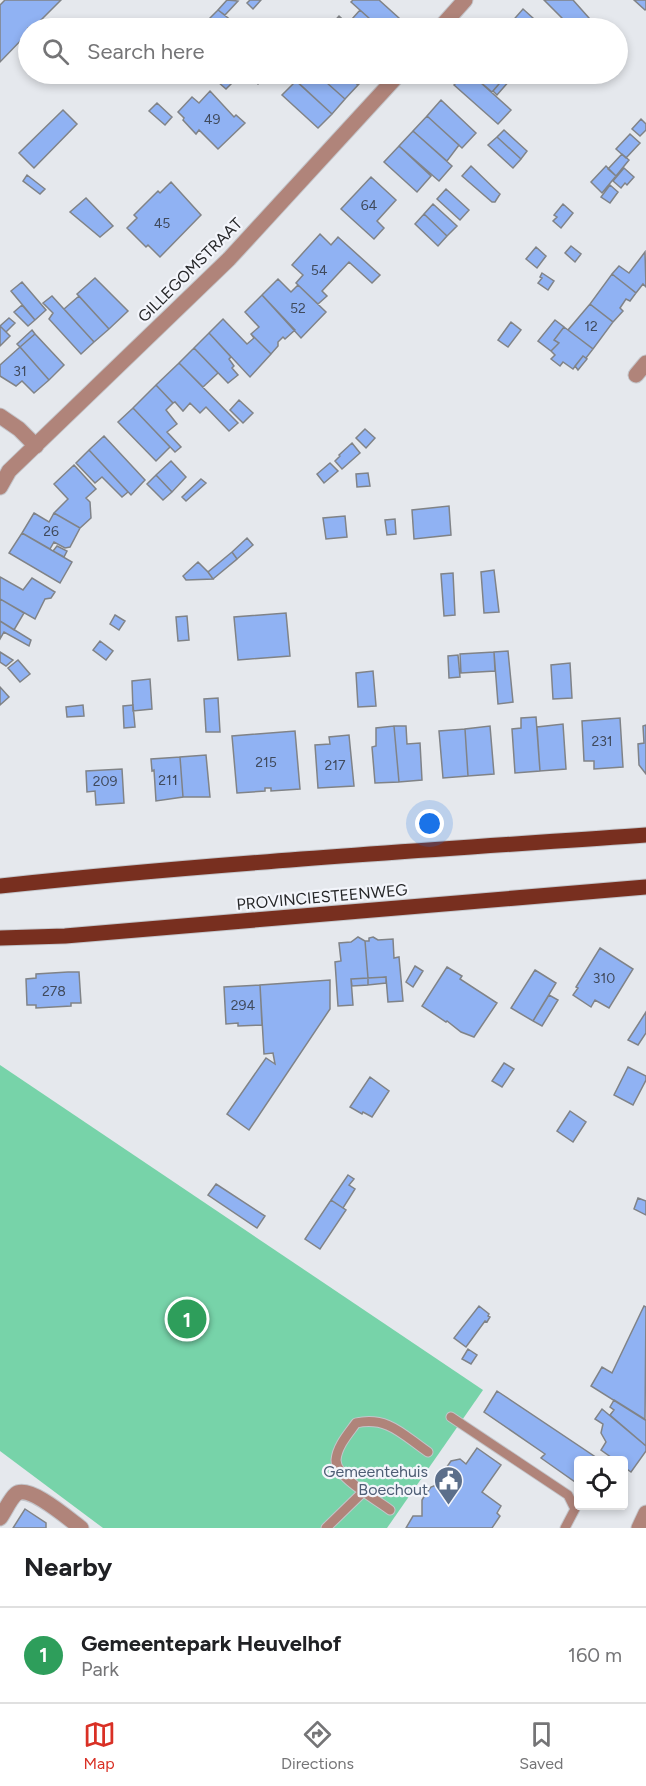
<!DOCTYPE html>
<style>
:root{--surface:#fff;--page:#f6f6f6;--text:#202124;--muted:#757577;--line:#e0e0e0;--accent:#d93025}
body{margin:0;font-family:Figtree,sans-serif;background:var(--page);color:var(--text)}
.controls{position:absolute;right:18px;bottom:18px;display:grid;overflow:hidden;border-radius:6px;box-shadow:0 3px 9px #0003}
.controls button{width:54px;height:54px;display:grid;place-items:center;padding:0;border:0;border-bottom:2px solid var(--line);background:var(--surface);color:var(--text);font:30px sans-serif}
.you{position:absolute;left:430px;top:824px;width:21px;height:21px;margin:-15px;border:4px solid #fff;border-radius:50%;background:#1a73e8;box-shadow:0 0 0 9px #1a73e833}
.badge{display:grid;place-items:center;width:39px;height:39px;border-radius:50%;background:var(--accent);color:#fff;font-size:20px;font-weight:700}
.pin{position:absolute;translate:-50% -50%;border:3px solid #fff;box-shadow:0 2px 6px #0006}
.list{margin:0;padding:0;list-style:none}
h2{display:flex;justify-content:space-between;align-items:center;height:78px;margin:0;padding:0 24px;font-size:26px}
h2 small{font-size:20px;font-weight:400;color:var(--muted)}
.list li{display:grid;grid-template-columns:39px 1fr auto;gap:18px;align-items:center;box-sizing:border-box;height:96px;padding:0 24px;border-top:2px solid var(--line)}
.list b{display:block;font-size:22px;white-space:nowrap}
.list p{margin:0;font-size:20px;white-space:nowrap;color:var(--muted)}
.list em{font-size:20px;font-style:normal;color:var(--muted)}
.icon{flex:none;width:33px;height:33px;fill:none;stroke:currentColor;stroke-width:2;stroke-linecap:round;stroke-linejoin:round}
.map{position:relative;flex:none;width:646px;height:1528px;overflow:hidden}
.search{position:absolute;background:var(--surface);box-shadow:0 3px 9px #0003;left:18px;right:18px;top:18px;height:66px;display:flex;align-items:center;gap:15px;box-sizing:border-box;padding:0 21px;border-radius:33px;color:var(--muted);font-size:22px}
.sheet{height:174px;background:var(--surface)}
nav{display:flex;justify-content:space-around;align-items:center;box-sizing:border-box;height:84px;border-top:2px solid var(--line);background:var(--surface);font-size:16px;color:var(--muted)}
nav a{display:grid;justify-items:center;gap:3px}
nav .on{color:var(--accent)}
.map>svg:first-child{display:block}
</style>
<div class="map">
<svg width="646" height="1528" viewBox="0 0 646 1528">
<rect width="100%" height="100%" fill="#e5e8ed"/>
<!-- green -->
<path fill="#77d3a9" d="M0,1065l483,325 -96,138h-284l-103,-77z"/>
<!-- building -->
<path fill="#90b2f3" stroke="#808387" stroke-width="1.5" d="M5,0h56l-28,28h-5v5l-28,29v-57z
M227,0l11,1 -13,14 -7,-5z
M250,0h11l-8,9 -6,-6z
M353,0h26l31,28h-30l-29,-26z
M544,0h29l16,18 -10,10 -6,-4 -2,3z
M634,0h12v9l-1,1z
M523,9l21,19h-30l-5,-3z
M218,10l14,11 -7,7h-25z
M360,10l20,18h-27l-2,-1 4,-5 -3,-3z
M339,16l12,11 2,1h-25z
M186,19l11,9h-12l-4,-4z
M209,74h32l-15,15z
M246,74h16l3,2 -7,8z
M289,74h28l28,25 -13,15z
M317,74h28l13,11 -13,14z
M345,74h24l-11,11z
M465,74h6l40,36 -13,14 -44,-39z
M471,74h31l3,3 -13,15z
M505,77l5,3 -13,15 -4,-4z
M296,81l36,33 -14,14 -36,-33z
M210,91l24,26 2,-2 9,8 -27,26 -19,-19 -3,4 -13,-14 1,-2 -6,-6 14,-15 7,6z
M441,100l35,33 -14,15 -35,-32z
M157,103l15,14 -7,8 -16,-14z
M63,110l14,14 -43,44 -15,-15z
M427,116l32,29 -12,16 -34,-30z
M641,119l5,5v6l-6,6 -8,-7z
M504,130l23,21 -6,8 -24,-22z
M413,131l39,35 -13,15 -40,-35z
M630,134l10,9 -14,15 -10,-9z
M497,137l24,22 -8,9 -25,-23z
M399,146l32,30 -14,16 -33,-30z
M622,154l7,6 -13,16 -8,-7z
M471,166l29,28 -5,8h-3l-30,-26z
M606,166l10,10 -14,17 -11,-11z
M624,168l10,9 -7,8 -2,-2 -4,5 -8,-7z
M27,175l18,14 -5,5 -17,-13z
M371,177l25,23 -19,21 7,7 -10,11 -33,-30z
M171,182l30,33 -41,42 -12,-12 -2,2 -19,-19 10,-10 -3,-3 24,-24 2,2z
M610,185l8,7 -8,11 -9,-6z
M446,189l23,21 -9,10 -23,-21z
M86,198l27,28 -13,11 -30,-25z
M433,204l24,22 -10,10 -23,-22z
M563,204l10,9 -12,15 -8,-7 4,-4 -3,-2z
M424,214l23,22 -9,10 -23,-22z
M320,234l11,11 7,-8 42,38 -8,8 -23,-21 -27,29 5,5 -9,8 -22,-21 7,-8 -11,-10z
M571,246l10,8 -6,8 -10,-9z
M536,247l10,9 -9,12 -11,-9z
M645,252l1,35 -3,-3 -7,9 -24,-19 7,-8 10,7z
M542,273l12,8 -6,9 -10,-7 4,-5 -2,-1z
M612,274l24,19 -6,8 -4,-2 -6,9 3,3 -10,11 -23,-18z
M95,278l33,33 -19,18 -32,-35z
M278,279l13,13 7,-7 28,27 -25,26 -39,-43z
M22,282l24,28 -11,10 -24,-29z
M262,295l33,35 -10,9 -2,-2 -5,5v4l-7,8 -20,-20 8,-7 -14,-15z
M52,296l42,46 -13,12 -32,-35 4,-6 -10,-10z
M79,296l30,33 -15,13 -30,-33z
M590,304l23,18 -20,27 -25,-19z
M22,305l13,15 -7,6 -14,-14z
M9,318l6,5 -9,9 -6,-6z
M223,319l24,25 7,-6 -3,-4 20,20 -21,23 -41,-44z
M555,320l9,7 -10,13 5,3 -8,8 -13,-10z
M511,322l10,8 -13,17 -10,-7z
M0,326l10,10 -10,10z
M564,327l29,22 -7,9 -3,-2 -10,13 -10,-7 -3,4 -9,-7 4,-4 -4,-4 8,-8 -5,-3z
M32,330l3,4 -15,13 -3,-3z
M209,333l22,24 -2,2 5,7 -2,2 6,7 -10,8 -34,-35z
M35,334l29,31 -15,15 -29,-33z
M20,347l29,33 -15,13 -12,-12 -6,5 -16,-10v-11z
M194,348l24,25 -15,14 -24,-24z
M583,356l4,3 -9,11 -3,-4z
M179,363l59,60 -9,8 -23,-24 -6,6 -10,-10 -7,8 -8,-9 -2,1 -17,-18z
M156,385l17,18 -7,7 11,14 -10,8 14,15 -6,5 -42,-44z
M239,400l14,13 -10,10 -13,-13z
M133,408l37,39 -14,14 -38,-39z
M365,429l10,9 -9,10 -10,-10z
M104,436l41,44 -14,15 -42,-45z
M352,443l8,10 -18,16 -7,-8 5,-5 -1,-1z
M89,450l39,42 -6,5 -20,-20 -7,6 -19,-20z
M171,461l15,16 -14,15 -16,-17z
M330,463l8,8 -14,12 -7,-9z
M74,465l22,24 -10,9 4,4 1,16 -11,10 -26,-15 14,-14 -14,-15z
M368,473l2,13 -13,1 -1,-13z
M156,475l16,17 -9,8 -16,-16z
M201,479l5,4 -20,18 -4,-4z
M449,506l2,29 -37,4 -2,-29z
M34,513l15,9 5,-9 26,15 -10,19 -5,1 -11,-6 -4,7 -28,-16z
M345,516l2,21 -21,2 -3,-21z
M395,519l1,15 -9,1 -2,-15z
M22,533l50,29 -12,21 -51,-30z
M247,538l6,7 -16,14 -5,-7z
M57,546l10,5 -3,6 -11,-6z
M232,552l5,7 -24,20 -5,-7z
M198,562l10,10 5,7 -27,1 -3,-4z
M494,570l5,42 -15,1 -3,-41z
M453,573l2,42 -11,1 -3,-42z
M0,577l23,13 9,-12 23,14 -4,6 -6,1 -10,20 -35,-20z
M0,599l24,14 -10,17 -14,-9z
M286,613l4,43 -52,4 -4,-43z
M115,615l10,6 -6,9 -9,-6z
M187,616l2,24 -11,1 -2,-24z
M0,621l31,19 -2,6 -25,-14 -4,7z
M100,641l13,10 -7,9 -13,-10z
M508,651l5,51 -15,2 -4,-52z
M0,652l13,8 -7,6 -6,-4z
M494,652l1,19 -34,2 -1,-19z
M458,655l2,22 -11,1 -1,-22z
M18,660l12,14 -10,8 -12,-14z
M570,663l2,35 -19,1 -2,-34z
M373,671l3,35 -18,1 -2,-34z
M150,679l2,30 -19,2 -1,-30z
M0,687l9,10 -9,8z
M218,698l2,34h-14l-2,-33z
M83,705l1,11 -17,1 -1,-10z
M133,705l2,22 -11,1 -1,-22z
M536,717l4,54 -25,2 -3,-44 9,-1v-10z
M620,718l3,49 -29,2v-8h-10l-2,-40z
M563,724l3,45 -26,2 -3,-44z
M646,725v49l-7,-9 -1,-21 6,-1 -1,-17z
M394,726l5,56 -24,1 -3,-36 4,-1v-18z
M394,726h12l1,18 13,-1 2,37 -23,2z
M490,726l4,48 -26,2 -3,-47z
M465,729l3,47 -25,2 -4,-47z
M295,731l5,58 -29,2v-3h-6v3l-28,2 -5,-57z
M349,735l5,51 -36,2 -3,-43 15,-1 -1,-7z
M206,755l4,42h-27l-3,-40z
M180,757l3,40 -27,4 -2,-31 -2,1 -1,-12z
M122,769l2,34 -28,2 -1,-14 -8,1 -1,-21z
M358,937l7,4 3,37 -17,1 2,26 -15,1 -3,-44 6,-1 -2,-18 12,-1z
M373,937l5,3 15,-1 1,19 5,-1 4,44 -15,1 -2,-25 -18,1 -3,-37h4v-3z
M600,948l33,21 -24,39 -14,-8 -4,7 -18,-12 5,-7 -2,-1z
M415,966l8,5 -10,16 -7,-5z
M447,967l15,9 -2,3 37,24 -23,34 -13,-5 -14,-11 -1,1 -24,-16z
M535,970l21,13 -23,38 -22,-13z
M68,972h11l2,31h-10v3l-35,2v-3h-9l-1,-26 10,-1v-4z
M386,977v6l-18,2v-7z
M368,978v7l-16,1 -1,-7z
M330,980v29l-81,121 -22,-16 39,-56 9,6 -2,-11 -9,1 -4,-69z
M260,985l2,40 -24,1v-3l-12,1 -2,-37z
M549,995l9,5 -16,26 -9,-5z
M646,1012v21l-8,12 -10,-5z
M504,1063l10,6 -12,18 -10,-6z
M628,1067l18,9v4l-13,25 -19,-10z
M370,1077l19,14 -17,26 -9,-5 -1,2 -12,-7z
M570,1111l16,11 -13,20 -16,-11z
M348,1175l6,4 -5,6 6,4 -12,19 -12,-8z
M216,1184l49,32 -8,12 -49,-33z
M638,1198l8,3v14l-12,-6z
M331,1200l15,10 -26,39 -15,-10z
M479,1306l10,8 -1,2 2,1 -3,5 -2,-1 -19,26 -12,-9z
M644,1306l2,1 -1,113 -54,-34 11,-19 10,6z
M468,1349l9,6 -6,9 -9,-5z
M497,1391l103,69h-22v24l-37,-26 4,-4 -61,-42z
M614,1400l32,20v26l-36,-31 4,-5 -4,-3z
M602,1409l44,37v5l-15,21 -7,-5v-7h-9l-14,-10 5,-8 -5,-9 2,-9 -8,-5z
M477,1448l24,17 -19,27 19,14 -4,7 3,3 -8,12h-86l7,-12h9v-16l3,-5 6,-8 13,-5 -2,-8 9,-13 9,-2 6,5z
M25,1509l21,14v5h-33z"/>
<g fill="none" stroke-linecap="round" stroke-linejoin="round">
<defs>
<path id="service" d="M451,1417l117,78 7,14 -10,19
M390,1510c-14,-11 -54,-32 -54,-50 1,-14 13,-27 20,-37 32,-7 47,12 72,29
M326,1528l38,-37"/>
<path id="minor" d="M636,375l10,-12
M0,416l19,13 17,17
M0,1518c5,-7 10,-19 16,-24 13,-10 54,26 65,34
M639,1528l7,-15"/>
<path id="tertiary" d="M440,28l25,-28
M0,487l9,-16 220,-212 170,-185"/>
<path id="primary" d="M0,886c215,-23 431,-36 646,-51
M0,938l65,-2 581,-49"/>
</defs>
<!-- service casing -->
<use href="#service" stroke="#c3c5ca" stroke-width="11"/>
<!-- minor casing -->
<use href="#minor" stroke="#c3c5ca" stroke-width="17"/>
<!-- tertiary casing -->
<use href="#tertiary" stroke="#c3c5ca" stroke-width="17"/>
<!-- primary casing -->
<use href="#primary" stroke="#c3c5ca" stroke-width="17"/>
<!-- service -->
<use href="#service" stroke="#b0847a" stroke-width="9"/>
<!-- minor -->
<use href="#minor" stroke="#b0847a" stroke-width="15"/>
<!-- tertiary -->
<use href="#tertiary" stroke="#b0847a" stroke-width="15"/>
<!-- primary -->
<use href="#primary" stroke="#782f1f" stroke-width="15"/>
</g>
<!-- icons -->
<defs>
<symbol id="civic-pin" viewBox="-11 -11 22 30"><path d="M0 17L-7.5 6A9.5 9.5 0 1 1 7.5 6Z" fill="#5c6f8a" stroke="#f3f5fb"/><path d="M-.6-6.5H3V-4.5H.6V-3L4-1V1h2V6H-6V1h2V-1L-.6-3ZM-1.2 2.5V6h2.4V2.5Z" fill="#fff"/></symbol>
</defs>
<g fill-rule="evenodd">
<use href="#civic-pin" x="432" y="1464" width="33" height="45"/>
</g>
<g text-anchor="middle" dominant-baseline="central" stroke-width="4.5" stroke-linejoin="round" paint-order="stroke">
<!-- number labels -->
<g font-size="14" fill="#404a5c">
<text x="212" y="119">49</text>
<text x="369" y="205">64</text>
<text x="162" y="223">45</text>
<text x="319" y="270">54</text>
<text x="298" y="308">52</text>
<text x="591" y="326">12</text>
<text x="20" y="371">31</text>
<text x="51" y="531">26</text>
<text x="602" y="741">231</text>
<text x="266" y="762">215</text>
<text x="335" y="765">217</text>
<text x="168" y="780">211</text>
<text x="105" y="781">209</text>
<text x="604" y="978">310</text>
<text x="54" y="991">278</text>
<text x="243" y="1005">294</text>
</g>
<!-- street labels -->
<g font-size="16" fill="#262729" stroke="#f3f5fb">
<text transform="translate(190 270) rotate(-45)">GILLEGOMSTRAAT</text>
<text transform="translate(322 897) rotate(-5)">PROVINCIESTEENWEG</text>
</g>
<!-- service labels -->
<g font-size="16" fill="#4e5e75" stroke="#f3f5fb" text-anchor="end">
<text x="428" y="1471">Gemeentehuis<tspan x="428" dy="18">Boechout</tspan></text>
</g>
</g>
</svg>
<div class="controls">
<button><svg class="icon" aria-label="locate" viewBox="0 0 24 24"><circle cx="12" cy="12" r="6"/><path d="M12 2v4M12 18v4M2 12h4M18 12h4"/></svg></button>
</div>
<div class="you"></div>
<div class="pin badge" style="left:187px;top:1319px;background:#2e9e5b">1</div>
<div class="search"><svg class="icon" aria-label="search" viewBox="0 0 24 24"><circle cx="10" cy="10" r="6"/><path d="M15 15l6 6"/></svg>Search here</div>
</div>
<section class="sheet">
<h2>Nearby<small></small></h2>
<ul class="list">
<li><span class="badge" style="background:#2e9e5b">1</span><div><b>Gemeentepark Heuvelhof</b><p>Park</p></div><em>160 m</em></li>
</ul>
</section>
<nav>
<a class="on"><svg class="icon" aria-label="map" viewBox="0 0 24 24"><path d="M3 6l6-2 6 2 6-2v14l-6 2-6-2-6 2zM9 4v14M15 6v14"/></svg>Map</a>
<a><svg class="icon" aria-label="directions" viewBox="0 0 24 24"><path d="M12 3l9 9-9 9-9-9zM9 14v-3h6M13 9l2 2-2 2"/></svg>Directions</a>
<a><svg class="icon" aria-label="saved" viewBox="0 0 24 24"><path d="M7 4h10v16l-5-4-5 4z"/></svg>Saved</a>
</nav>
